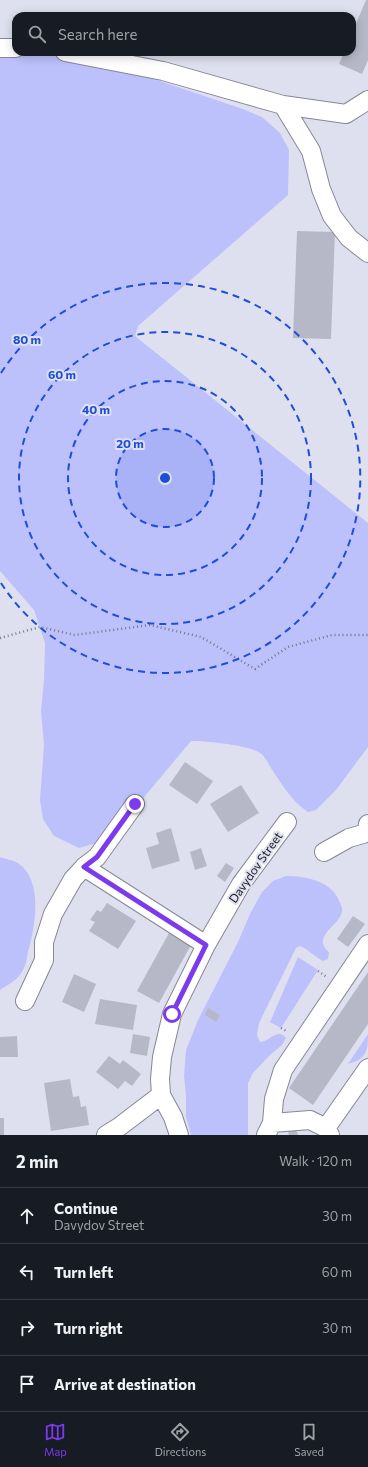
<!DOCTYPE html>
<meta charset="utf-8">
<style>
:root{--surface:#171b24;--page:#20242c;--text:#f1f3f6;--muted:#9ea1a6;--line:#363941;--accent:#7c3aed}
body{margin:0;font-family:Commissioner,sans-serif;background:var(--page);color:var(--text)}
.stop{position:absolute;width:12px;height:12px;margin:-9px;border:3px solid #7c3aed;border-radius:50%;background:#fff}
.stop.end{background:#7c3aed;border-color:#fff;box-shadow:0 1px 4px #0008}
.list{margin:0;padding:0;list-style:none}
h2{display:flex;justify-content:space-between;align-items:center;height:52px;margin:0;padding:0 16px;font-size:17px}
h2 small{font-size:13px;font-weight:400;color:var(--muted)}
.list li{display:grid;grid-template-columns:26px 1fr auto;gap:12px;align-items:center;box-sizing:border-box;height:56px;padding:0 16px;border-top:1px solid var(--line)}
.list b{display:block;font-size:15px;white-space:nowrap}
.list p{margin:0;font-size:13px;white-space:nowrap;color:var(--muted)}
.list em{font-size:13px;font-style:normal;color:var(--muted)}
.icon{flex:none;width:22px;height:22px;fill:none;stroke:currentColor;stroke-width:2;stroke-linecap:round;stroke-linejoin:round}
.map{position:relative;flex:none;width:368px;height:1135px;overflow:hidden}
.search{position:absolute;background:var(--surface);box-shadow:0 2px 10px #0003;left:12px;right:12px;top:12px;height:44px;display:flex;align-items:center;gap:10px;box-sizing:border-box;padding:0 14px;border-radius:12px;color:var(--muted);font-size:15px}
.sheet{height:276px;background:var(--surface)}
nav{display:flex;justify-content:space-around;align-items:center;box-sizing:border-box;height:56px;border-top:1px solid var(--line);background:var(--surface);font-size:11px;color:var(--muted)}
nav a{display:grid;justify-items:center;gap:2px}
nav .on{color:var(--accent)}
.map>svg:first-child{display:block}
</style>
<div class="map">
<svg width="368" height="1135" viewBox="0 0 368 1135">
<rect width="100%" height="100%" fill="#dfe0ef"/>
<!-- green -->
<path fill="#bcc1fc" d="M0,53l59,3 53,9 131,44 19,8 18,16 9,17 -1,45 -150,131 -3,10 233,187v224l-32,43 -20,20 -8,2c-16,-10 -27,-29 -37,-44 -3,-5 -7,-13 -11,-15 -10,-8 -56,-12 -69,-12l-66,79 -21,21 -25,7 -25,-12 -11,-17 -3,-19 4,-55 -3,-34 3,-32 1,-36 -11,-33 -34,-39z
M0,857c5,2 13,3 18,6 26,18 17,64 10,89 -1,6 -2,13 -5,18 -5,10 -14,14 -23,20z
M286,876c20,0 47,5 54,27 2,4 3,7 1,12 -4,9 -16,15 -18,25 -1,5 3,9 6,13l-1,6 -5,2c-8,-4 -15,-12 -23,-15l-4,2 -37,75 -2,12 3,7c9,0 18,-15 26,-4l-4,7 -12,10 -17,18 -5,10v52h-57l-5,-18v-21l-2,-20 2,-26 12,-30 40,-78 12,-28 12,-22 11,-11z
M298,957l20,13 -37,58 -11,-6z
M368,1034c0,18 -2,25 -20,30z"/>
<!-- building -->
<path fill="#b7b8c7" d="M366,0h2v60l-6,14 -23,-10 5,-12h8v-19z
M297,231l38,1 -4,107 -38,-1z
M185,762l28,19 -16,23 -28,-19z
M241,785l18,28 -31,19 -18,-28z
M171,828l9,33 -28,8 -6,-21 13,-4 -3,-11z
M201,848l6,18 -12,4 -5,-18z
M226,863l8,5 -9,14 -8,-6z
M107,903l29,18 -18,28 -29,-18 6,-9 -5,-2 7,-10 4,2z
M353,916l12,8 -17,23 -11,-8z
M169,933l22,12 -32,58 -22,-12z
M368,972v52l-55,81 -24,-17z
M74,974l22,10 -12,28 -22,-10z
M100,999l37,6 -4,25 -38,-6z
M208,1008l12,7 -4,7 -11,-7z
M133,1034l17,3 -3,19 -17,-3z
M17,1036l1,21h-18v-20z
M109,1056l11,8 3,-4 18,14 -9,12 -7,-5 -7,8 -22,-17z
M70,1079l3,18 6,-1 2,11 5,-1 3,19 -38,6 -7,-48z
M0,1118h4v17h-4z
M296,1129l2,6h-9l-1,-4z"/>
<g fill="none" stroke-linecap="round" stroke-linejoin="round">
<defs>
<path id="minor" d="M0,48h16
M65,52l98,19 120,34 28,46 10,38 11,27 17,22 19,15
M283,105l63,9 22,-14
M324,852l25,-14 14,-4 4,-4 1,-6
M84,867l122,78
M25,1001l19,-41v-18l9,-28 20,-35 11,-12 13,-10 38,-53
M272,1123l38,-3 16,8
M106,1135l13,-8 42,-32
M179,1135l-6,-18 -12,-22 -1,-16 2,-22 10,-43 34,-69 35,-61 46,-62
M266,1135l6,-12 2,-24 9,-29 85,-126
M330,1135l-4,-7 42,-60"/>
</defs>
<!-- minor casing -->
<use href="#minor" stroke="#868795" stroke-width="20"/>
<!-- path -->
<path stroke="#777882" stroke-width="2.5" stroke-dasharray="1 3" stroke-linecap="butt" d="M0,638l40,-11 35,8 75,-10 51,12 54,32 33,-22 44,-12h36
M318,971l9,6
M281,1028l7,4"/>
<!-- minor -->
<use href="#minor" stroke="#fff" stroke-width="18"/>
</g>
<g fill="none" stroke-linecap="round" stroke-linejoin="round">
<!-- route -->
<path stroke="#7c3aed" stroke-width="5" d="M135,804l-38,53 -13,10 122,78 -34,69"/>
</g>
<!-- distance rings -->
<circle cx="165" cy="478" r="49" fill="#1d4ed8" fill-opacity=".12"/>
<g fill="none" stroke="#1d4ed8" stroke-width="2" stroke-dasharray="7 5">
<circle cx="165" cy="478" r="49"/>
<circle cx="165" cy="478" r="97"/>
<circle cx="165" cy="478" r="146"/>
<path d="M1 373A195 195 0 1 1 1 583"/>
</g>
<g text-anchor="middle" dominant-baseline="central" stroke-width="4" stroke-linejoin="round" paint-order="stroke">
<!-- street labels -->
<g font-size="12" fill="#18181e" stroke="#dfe0ef">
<text transform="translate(255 867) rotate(-55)">Davydov Street</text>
</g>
</g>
<circle cx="165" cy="478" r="6" fill="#1d4ed8" stroke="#dfe0ef" stroke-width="2"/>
<g font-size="12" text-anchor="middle" font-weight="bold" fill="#1d4ed8" stroke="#dfe0ef" stroke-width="4" stroke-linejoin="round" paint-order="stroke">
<text x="27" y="344">80 m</text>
<text x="62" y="379">60 m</text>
<text x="96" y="414">40 m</text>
<text x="130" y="448">20 m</text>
</g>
</svg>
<div class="stop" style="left:172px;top:1014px"></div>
<div class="stop end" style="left:135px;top:804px"></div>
<div class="search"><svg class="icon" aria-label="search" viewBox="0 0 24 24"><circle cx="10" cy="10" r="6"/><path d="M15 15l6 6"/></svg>Search here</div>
</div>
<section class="sheet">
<h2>2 min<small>Walk · 120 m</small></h2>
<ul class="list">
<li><svg class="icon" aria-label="ahead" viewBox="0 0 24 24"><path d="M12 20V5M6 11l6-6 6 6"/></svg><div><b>Continue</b><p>Davydov Street</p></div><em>30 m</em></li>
<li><svg class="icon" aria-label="left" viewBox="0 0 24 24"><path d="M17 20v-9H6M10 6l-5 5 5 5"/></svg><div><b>Turn left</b></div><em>60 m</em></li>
<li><svg class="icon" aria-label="right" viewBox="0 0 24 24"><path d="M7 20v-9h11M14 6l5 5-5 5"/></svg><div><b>Turn right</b></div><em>30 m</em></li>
<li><svg class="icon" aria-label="arrive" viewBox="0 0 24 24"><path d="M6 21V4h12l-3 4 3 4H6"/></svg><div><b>Arrive at destination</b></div></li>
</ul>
</section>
<nav>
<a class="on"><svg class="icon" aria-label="map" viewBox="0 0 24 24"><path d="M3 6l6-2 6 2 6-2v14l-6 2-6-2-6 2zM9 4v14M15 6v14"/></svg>Map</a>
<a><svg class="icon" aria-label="directions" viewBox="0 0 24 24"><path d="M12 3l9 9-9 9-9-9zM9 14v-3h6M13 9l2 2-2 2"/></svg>Directions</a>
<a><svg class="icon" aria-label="saved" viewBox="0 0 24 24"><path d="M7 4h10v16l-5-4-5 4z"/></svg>Saved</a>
</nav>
